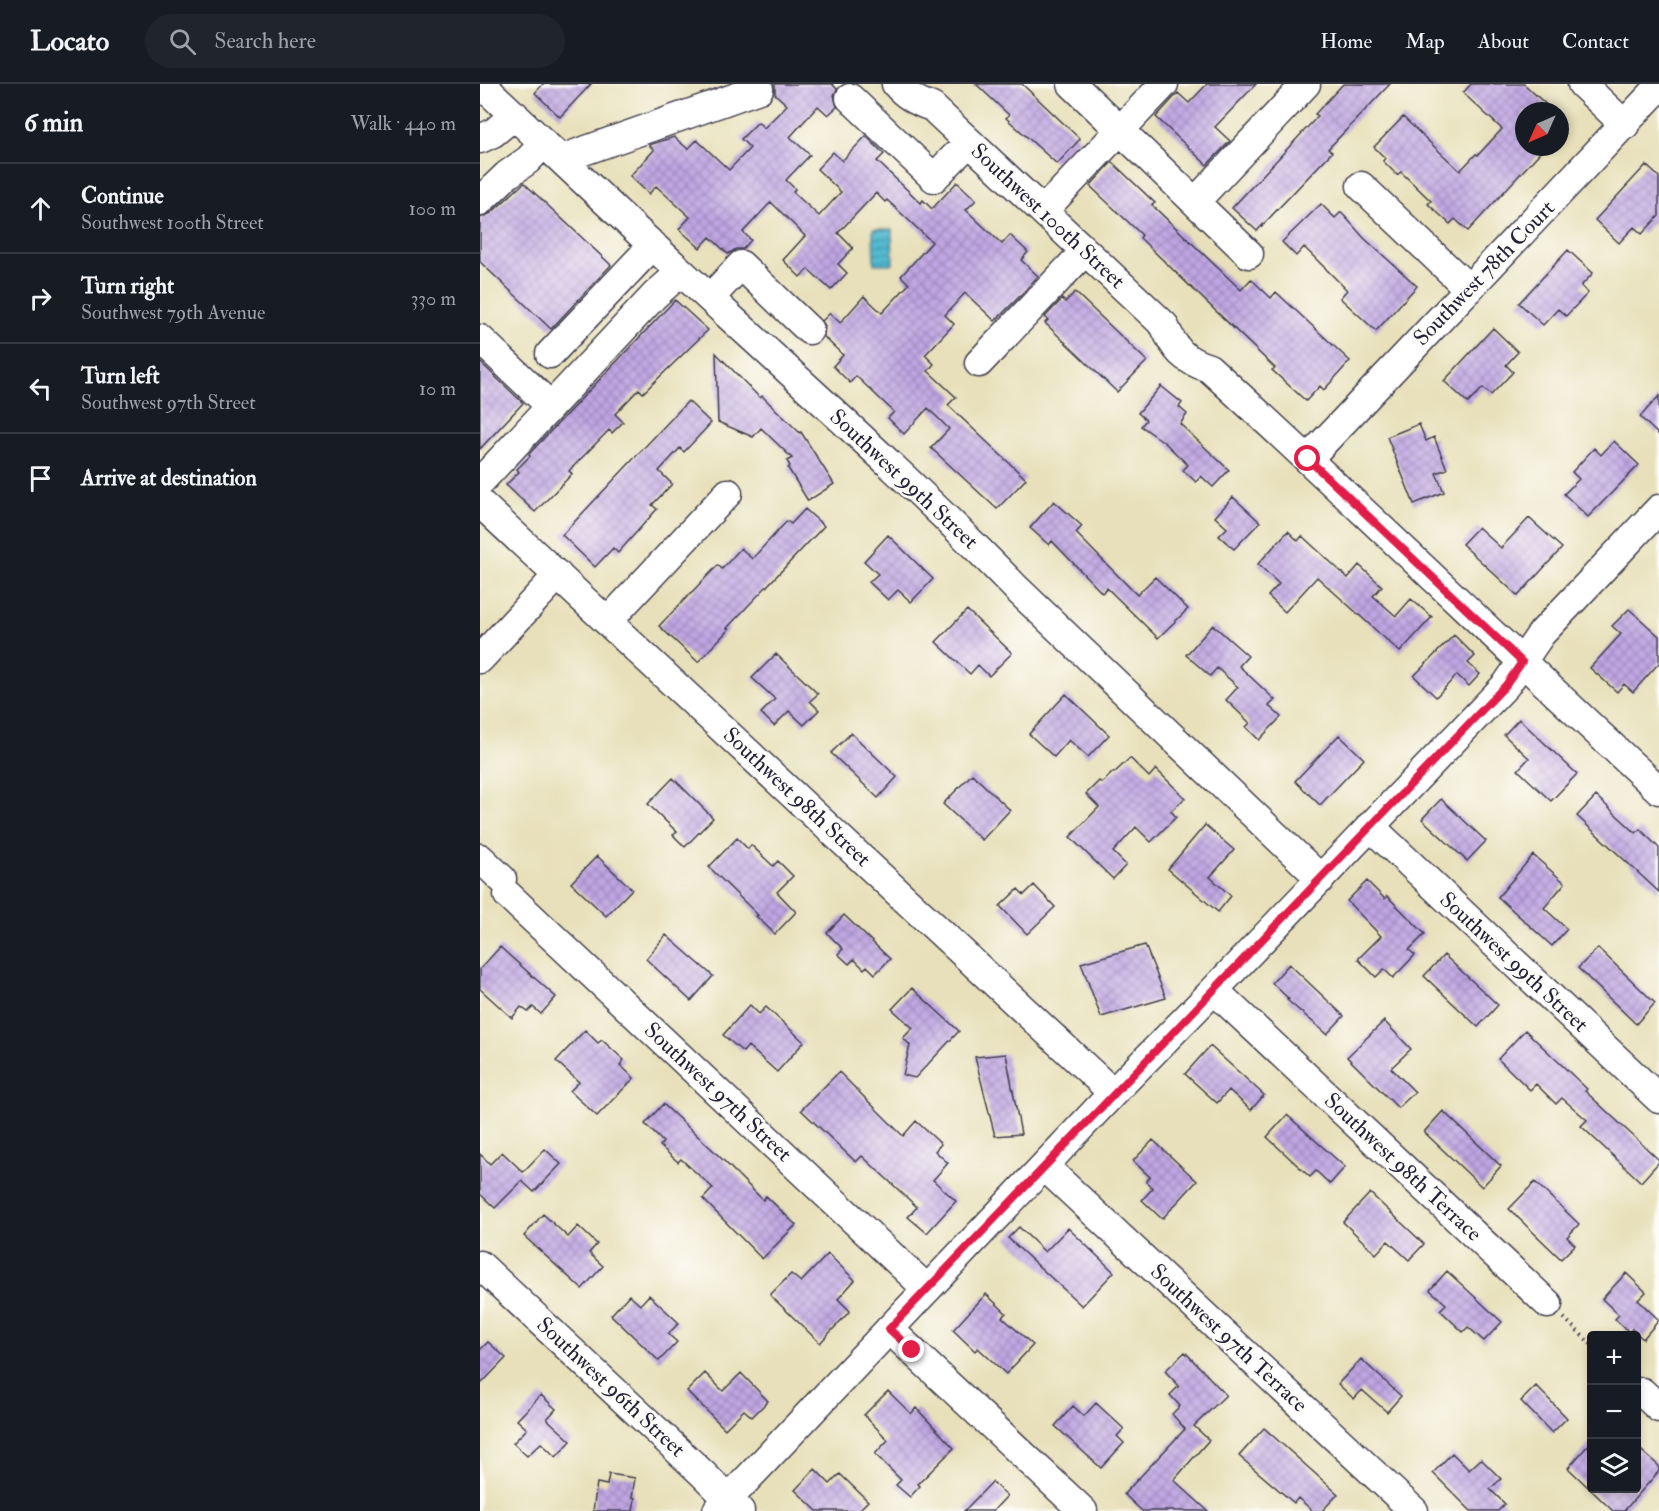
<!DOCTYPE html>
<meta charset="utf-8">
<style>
:root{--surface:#171b24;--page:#20242c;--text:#f1f3f6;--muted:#9ea1a6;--line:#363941}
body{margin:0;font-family:"IM FELL Double Pica",serif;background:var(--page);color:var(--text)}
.controls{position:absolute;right:18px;bottom:18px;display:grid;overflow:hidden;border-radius:6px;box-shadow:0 3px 9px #0003}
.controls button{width:54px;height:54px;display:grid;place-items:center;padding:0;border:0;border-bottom:2px solid var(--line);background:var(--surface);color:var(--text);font:30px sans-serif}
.compass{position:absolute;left:1035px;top:18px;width:54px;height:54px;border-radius:50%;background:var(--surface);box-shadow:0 3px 9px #0003;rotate:225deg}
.stop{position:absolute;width:18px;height:18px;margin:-14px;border:4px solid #e11d48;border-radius:50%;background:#fff}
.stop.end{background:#e11d48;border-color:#fff;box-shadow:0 2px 6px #0008}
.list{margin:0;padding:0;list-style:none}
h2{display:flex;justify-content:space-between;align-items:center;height:78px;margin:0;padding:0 24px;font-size:26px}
h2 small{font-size:20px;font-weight:400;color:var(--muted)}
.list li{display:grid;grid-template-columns:39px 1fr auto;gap:18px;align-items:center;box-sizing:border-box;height:90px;padding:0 24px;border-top:2px solid var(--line)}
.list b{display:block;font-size:22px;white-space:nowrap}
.list p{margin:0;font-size:20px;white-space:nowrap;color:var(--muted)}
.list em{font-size:20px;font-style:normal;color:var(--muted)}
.icon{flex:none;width:33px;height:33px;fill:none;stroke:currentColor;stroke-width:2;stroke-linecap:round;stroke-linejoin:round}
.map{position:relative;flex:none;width:1179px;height:1427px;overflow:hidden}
header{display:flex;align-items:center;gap:36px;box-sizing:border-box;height:84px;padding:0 30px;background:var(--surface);border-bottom:2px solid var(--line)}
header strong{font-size:28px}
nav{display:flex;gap:33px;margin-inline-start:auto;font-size:21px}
.search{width:420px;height:54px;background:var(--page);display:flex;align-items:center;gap:15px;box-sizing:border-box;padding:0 21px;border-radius:33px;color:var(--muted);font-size:22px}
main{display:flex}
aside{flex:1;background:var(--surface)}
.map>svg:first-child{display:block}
</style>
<header>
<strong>Locato</strong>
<div class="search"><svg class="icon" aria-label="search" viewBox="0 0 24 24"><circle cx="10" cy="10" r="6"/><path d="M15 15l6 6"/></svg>Search here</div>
<nav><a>Home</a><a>Map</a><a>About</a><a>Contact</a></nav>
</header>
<main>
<aside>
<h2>6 min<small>Walk · 440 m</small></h2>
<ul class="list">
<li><svg class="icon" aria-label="ahead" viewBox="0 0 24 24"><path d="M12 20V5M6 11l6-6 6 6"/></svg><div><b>Continue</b><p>Southwest 100th Street</p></div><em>100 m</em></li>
<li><svg class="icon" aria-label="right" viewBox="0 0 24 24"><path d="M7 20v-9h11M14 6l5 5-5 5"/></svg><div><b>Turn right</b><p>Southwest 79th Avenue</p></div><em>330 m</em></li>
<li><svg class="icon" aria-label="left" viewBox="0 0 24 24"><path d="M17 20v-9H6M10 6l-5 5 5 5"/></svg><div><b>Turn left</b><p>Southwest 97th Street</p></div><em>10 m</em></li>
<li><svg class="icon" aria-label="arrive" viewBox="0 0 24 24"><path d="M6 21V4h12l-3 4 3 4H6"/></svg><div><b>Arrive at destination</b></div></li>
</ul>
</aside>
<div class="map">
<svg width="1179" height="1427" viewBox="0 0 1179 1427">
<defs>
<pattern id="water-rules" width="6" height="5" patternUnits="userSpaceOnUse" patternTransform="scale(1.5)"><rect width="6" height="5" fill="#52bacf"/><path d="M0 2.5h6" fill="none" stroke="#4497a9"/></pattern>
<pattern id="building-cross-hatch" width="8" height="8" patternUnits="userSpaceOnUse" patternTransform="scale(1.5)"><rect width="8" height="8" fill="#c0a6e3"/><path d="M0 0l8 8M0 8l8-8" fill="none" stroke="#9c87b9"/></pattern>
</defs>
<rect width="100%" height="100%" fill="#fdfcf7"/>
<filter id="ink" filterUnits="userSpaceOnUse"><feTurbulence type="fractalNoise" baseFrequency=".0167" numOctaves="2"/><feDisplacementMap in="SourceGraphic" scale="12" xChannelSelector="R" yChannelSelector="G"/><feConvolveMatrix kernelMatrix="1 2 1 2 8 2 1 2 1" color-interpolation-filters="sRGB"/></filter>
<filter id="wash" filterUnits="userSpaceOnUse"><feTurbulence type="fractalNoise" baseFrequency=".008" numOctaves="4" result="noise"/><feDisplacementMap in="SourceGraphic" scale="24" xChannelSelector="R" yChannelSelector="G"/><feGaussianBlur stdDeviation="1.35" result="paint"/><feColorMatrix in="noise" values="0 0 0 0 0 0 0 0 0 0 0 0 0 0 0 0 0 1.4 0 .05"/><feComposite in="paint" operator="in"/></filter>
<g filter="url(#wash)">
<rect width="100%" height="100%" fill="#e8e0ba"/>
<!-- water -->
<path fill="url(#water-rules)" stroke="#3a6e85" stroke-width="1.5" d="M393,145h19l1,35h-19z"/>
<g id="blocks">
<!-- building -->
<path fill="url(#building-cross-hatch)" d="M63,0h48l-31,33 -25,-24z
M295,0h57l5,5 -3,6 3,12 -9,8 -10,-9 -28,31 20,18 -24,25 9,9 -2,3 26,24 22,-24 -24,-23 16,-17 9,9 24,-25 18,18 -7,7 44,42 2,-3 9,9 25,-27 19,18 -10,10 36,34 8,-9 18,17 -7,8 17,16 -17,19 -26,26 -30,-28 -20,22 9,9 -29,31 9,9 -6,7 28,26 -8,8 78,74 -29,30 -66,-61 18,-19 -21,-21 -24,26 -16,-16 6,-6 -38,-36 -6,7 -17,-17 10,-11 -19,-18 1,-11 -3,-5 8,-8 10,10 24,-27 18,17 27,-29 -8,-8 31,-34 -45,-42 -2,2 -9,-9 -38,40 15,15 -15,16 9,9 -16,17 -23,-21 -8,8 -17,-17 22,-24 -34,-34 -28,30 8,8 -8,9h-7l-8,5 -18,-17 -10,11 -21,-19 11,-12 -34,-31 -7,8 -19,-18 24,-26 -5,-5 25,-8 14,12 9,-9 32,30 21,-22 -9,-9 17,-17 6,6 23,-23 -12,-11z
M496,0h46l58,55 -23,25 -51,-46 3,-3z
M727,0h49l-41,43 15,14 -23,24 -51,-48 22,-24 11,10z
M863,0h47l-62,65 4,3 -75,79 -25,-23 86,-92 -3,-2z
M991,0h53l29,27h-29v36h21l-77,84 -13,-12 -5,5 -22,-20 3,-3 -30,-29 -4,3 -14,-14 2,-3 -11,-11 29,-30 57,54 16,-17 2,1 24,-26 -39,-36z
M632,78l43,41 -3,2 89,85 10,-11 20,19 5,-6 74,69 -26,29 -4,-4 -14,15 -34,-31 3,-2 -135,-130 2,-3 -52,-49z
M1166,81l13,12v39l-17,18 -8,-7 -15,16 -24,-23z
M44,99l87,82 -60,64 -71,-67v-44l11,-5z
M841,120l14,14 6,-6 23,26 53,48 -41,45 -36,-33 7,-8 -43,-43 -8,9 -14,-14z
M1088,166l25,23 -12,13 7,7 -22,23 -8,-7 -15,16 -24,-22z
M595,208l72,69 -30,31 -72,-69 3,-3 -3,-3 17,-18 3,3z
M195,216l33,30 -65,63 -4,-4 -24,25 8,8 -11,11 -3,-3 -40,41 3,3 -37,38 -29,-27 13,-13 -2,-3 13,-13 -1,-2z
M1013,244l25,24 -12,13 7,7 -22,23 -8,-7 -15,15 -24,-22z
M236,269l44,45 2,-2 38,37 1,-1 33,52 -26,17 -20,-33 2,-2 -3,-5 5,-3 -31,-30 -8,9 -35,-15z
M0,278l43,41 -43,46z
M681,302l21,17 -3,4 8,7 -7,10 49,46 -16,17 -12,-11 -5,6 -13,-12 5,-5 -24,-23 -23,-16 5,-6 -8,-7z
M1179,312v39l-19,-18z
M208,317l23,22 -27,29 -4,-4 -21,23 13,13 -20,21 5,4 -39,44 -5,-5 -18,19 -33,-32z
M939,340l7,17 8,-4 13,32 -11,4 8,19 -30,12 -27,-67z
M1134,357l25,24 -51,52 -24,-23 15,-15 -7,-7 22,-24 7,7z
M753,413l27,25 -26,27 -15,-13 8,-8 -12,-11z
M574,417l28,25 -6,7 61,62 18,-18 33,32 -30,29 -51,-50 -5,5 -50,-52 -3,4 -19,-17z
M325,425l19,17 -97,102 2,1 -31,33 -39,-36 59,-61 4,4 19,-21 11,11 35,-38 4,3z
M1049,434l33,30 -44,48 -56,-52 16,-17 23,21z
M808,447l10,10 4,-5 46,42 11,-13 23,21 -9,10 23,20 15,-17 21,18 -32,35 -83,-75 -32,35 -17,-16 11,-12 -21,-20z
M408,451l45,44 -22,23 -13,-12 -10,10 -19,-18 9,-8 -14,-13z
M1149,525l30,27v27l-26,29 -9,-8 -7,8 -27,-24 31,-34 -9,-8z
M487,526l45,43 -23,23 -11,-11 -8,9 -34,-32z
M733,541l35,31 -9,10 36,34 -6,6 12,11 -22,23 -13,-13 4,-4 -24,-23 12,-13 -21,-19 -7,8 -24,-21z
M974,551l21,21 -7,7 12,11 -11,12 -12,-11 -21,22 -22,-21z
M296,570l42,40 -8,7 9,9 -15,15 -15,-14 -15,15 -13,-13 14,-14 -23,-21z
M586,610l43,41 -21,22 -19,-17 -15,17 -25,-23z
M1039,635l58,55 -26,27 -33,-31 11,-12 -25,-23z
M371,649l46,44 -19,21 -47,-45z
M859,651l25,24 -44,46 -25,-24z
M650,674l19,19 7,-8 29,29 -14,13 5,6 -25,25 -15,-15 -23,25 13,13 -13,14 -43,-42 29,-30 -13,-13 13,-13 3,2 11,-11 1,1z
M492,690l38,36 -28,30 -39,-36z
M193,694l40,40 -28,29 -12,-12 4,-3 -29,-28z
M1116,712l40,37 4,-4 19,19v44l-82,-76z
M961,715l45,42 -19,20 -45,-42z
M725,741l29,25 -24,27 21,19 -13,16 -50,-43z
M257,754l11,11 3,-4 22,21 5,-5 15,15 -16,16 19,20 -21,22 -19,-18 2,-1 -49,-48z
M1053,771l32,28 -21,25 23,21 -15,17 -54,-49z
M117,772l35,33 -26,27 -35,-33z
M887,797l18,18 2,-3 38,38 -16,16 6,5 -22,23 -9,-9 -8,8 -18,-18 23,-23 -34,-35z
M554,801l21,22 -28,27 -27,-28 18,-17 6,6z
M364,831l46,44 -15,15 -8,-8 -3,3 -10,-10 -5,5 -11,-10 5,-5 -16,-16z
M186,851l47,41 -22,25 -45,-42z
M665,861l21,53 -65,19 -20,-54z
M20,863l56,50 -15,17 -8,-7 -5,5 -7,-5 -9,11 -32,-29v-20z
M1118,864l57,55 -19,21 -58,-56z
M964,871l54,50 -20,22 -54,-51z
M809,880l55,52 -17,18 -40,-34 2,-1 -17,-16z
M432,904l47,43 -44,47 -12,-3 7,-30 -7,-7 10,-10 -21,-19z
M270,921l9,9 7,-7 38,35 -27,30 -29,-26 -5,6 -20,-17z
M904,937l27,28 -20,19 24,24 -17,16 -51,-51z
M105,946l13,13 4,-3 22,20 -4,5 14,13 -37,38 -27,-25 9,-9 -23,-21z
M1045,946l62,59 -2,2 74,69v2l-18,20 -60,-56 6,-6 -25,-22 -6,6 -20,-20 -6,6 -32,-31z
M730,962l54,49 -13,15 -22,-20 -12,13 -32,-29z
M526,970l15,80 -26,2 -20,-79z
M359,988l64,64 13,-15 25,23 -6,7 13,12 -15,17 23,21 -29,32 -19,-16 9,-10 -55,-51 -6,6 -55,-52z
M183,1020l51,47 49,49 3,-4 30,29 -34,34 -59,-60 10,-11 -32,-29 -3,3 -18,-16 3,-4 -18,-18z
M963,1027l58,55 -19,21 -58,-55z
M807,1031l58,52 -15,17 -14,-13 -6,6 -43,-40z
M673,1056l44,41 -35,38 -20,-19 11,-12 -7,-6 4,-5 -17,-16z
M65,1065l16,15 -27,28 -12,-11 -27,27 -15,-14v-40l10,10 12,-12 21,20z
M1055,1098l44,42 -12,13 8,8 -14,14 -52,-50z
M890,1109l54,51 -15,16 -21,-19 -12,13 -33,-32z
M63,1130l25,23 10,-11 19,18 -8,9 14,13 -21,23 -58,-53z
M539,1143l26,25 23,-24 46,44 -32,34 -74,-68z
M348,1170l27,26 -17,19 12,12 -30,32 -50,-48 21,-21 10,8z
M967,1187l55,51 -18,19 -16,-14 -5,5 -23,-22 6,-6 -16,-14z
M1146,1189l20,19 -8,8 21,20 -16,19 -11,-10 -3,3 -14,-13 4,-4 -17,-16z
M506,1210l20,19 -4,4 31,28 -27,29 -28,-26 -3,3 -22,-21z
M149,1211l11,10 9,-10 30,28 -11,11 9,8 -18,19 -48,-46z
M8,1258l18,16 -26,27v-35z
M705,1268l41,43 -32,31 15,14 -35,40 34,31h-66l-18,-17 61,-65 -13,-15 8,-8 -10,-11 9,-9 -14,-15z
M881,1275l40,37 -14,16 -25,-22 -8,9 -16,-15z
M225,1289l18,18 18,-18 27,28 -16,16 -8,-7 -19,19 -38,-38z
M1056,1302l31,32 -15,15 -31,-32z
M408,1307l23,23 5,-6 38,40 -36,36 2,2 -10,11 -14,-12 5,-5 -26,-26 13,-14 -24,-25z
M61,1311l15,14 -9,10 24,22 -15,16 -15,-14 -14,13 -14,-13 14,-14 -10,-9z
M616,1319l28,26 -7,7 7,7 -23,25 -46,-42 18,-20 11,10z
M784,1344l74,66 -16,17h-9l-15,-13 -4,5 -55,-47z
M1112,1357v47h44v-42l23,20v5l-35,40h-11l-45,-43z
M972,1369l17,17 12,-11 20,20 -11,10 15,15 -7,7h-27l-38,-38z
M335,1385l15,15 10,-10 28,27 -10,10h-41l-22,-21z
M129,1390l26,4 -3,19 3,1 -2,13h-40l4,-28 10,2z
M512,1398l15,14 -14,15h-29z"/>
</g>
</g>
<g filter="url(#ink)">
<use href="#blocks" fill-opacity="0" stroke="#403e4e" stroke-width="1.5"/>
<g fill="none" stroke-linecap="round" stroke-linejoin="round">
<defs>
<path id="minor" d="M1,0c83,78 165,156 249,233 97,89 195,177 287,272l304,290
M416,0c10,12 21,18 36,23l232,218c11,25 19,35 45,43 152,139 299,282 450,422
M592,0l177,170
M1102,0l43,41
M370,14l84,80 35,-36
M0,55l13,-6 22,-18
M81,75l198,-70
M881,102l108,103
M0,117l27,-26 21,-15 16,-17
M715,118l111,-118
M563,127l121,-127
M230,214l31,-33 68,65
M0,255l61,58
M70,270l103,-109
M499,279l106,-112
M828,375l351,-372
M0,398l175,-187 26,-23
M0,419l633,590
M128,537l120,-128
M0,575l78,-84
M890,742l289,273
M0,774l22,21
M28,811l419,394
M734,906l334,314
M564,1082l370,345
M0,1181l223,209 37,37
M409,1245l194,182
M1162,1308l17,16
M237,1427l396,-418 101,-103 292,-305 35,-51 118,-125"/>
</defs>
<!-- minor casing -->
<use href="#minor" stroke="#403e4e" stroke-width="31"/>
<!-- path -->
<path stroke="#403e4e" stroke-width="4" stroke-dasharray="1.5 4.5" stroke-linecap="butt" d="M1084,1234l28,27"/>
<!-- minor -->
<use href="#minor" stroke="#fff" stroke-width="28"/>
</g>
</g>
<g fill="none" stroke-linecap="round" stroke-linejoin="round" filter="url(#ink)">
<!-- route -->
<path stroke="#e11d48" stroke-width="8" d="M432,1266l-23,-21 617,-644 16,-23 -214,-203"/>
</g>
<g text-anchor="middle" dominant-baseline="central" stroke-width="5" stroke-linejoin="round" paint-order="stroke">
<!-- street labels -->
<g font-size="22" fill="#22223b" stroke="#fdfcf7">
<text transform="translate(568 132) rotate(43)">Southwest 100th Street</text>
<text transform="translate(1004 189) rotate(-46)">Southwest 78th Court</text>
<text transform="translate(424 395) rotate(43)">Southwest 99th Street</text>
<text transform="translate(317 713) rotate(43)">Southwest 98th Street</text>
<text transform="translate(1034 878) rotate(43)">Southwest 99th Street</text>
<text transform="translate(238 1008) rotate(43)">Southwest 97th Street</text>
<text transform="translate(923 1083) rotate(43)">Southwest 98th Terrace</text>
<text transform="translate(749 1254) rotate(43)">Southwest 97th Terrace</text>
<text transform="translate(131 1303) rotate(43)">Southwest 96th Street</text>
</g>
</g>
</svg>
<div class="controls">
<button>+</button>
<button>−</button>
<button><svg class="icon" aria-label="layers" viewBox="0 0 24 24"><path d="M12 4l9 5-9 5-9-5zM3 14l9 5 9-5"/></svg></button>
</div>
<svg class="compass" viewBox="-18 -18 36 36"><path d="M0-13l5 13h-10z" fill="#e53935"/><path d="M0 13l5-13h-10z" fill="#9ea1a6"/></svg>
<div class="stop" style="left:828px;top:375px"></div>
<div class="stop end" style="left:432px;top:1266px"></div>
</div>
</main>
